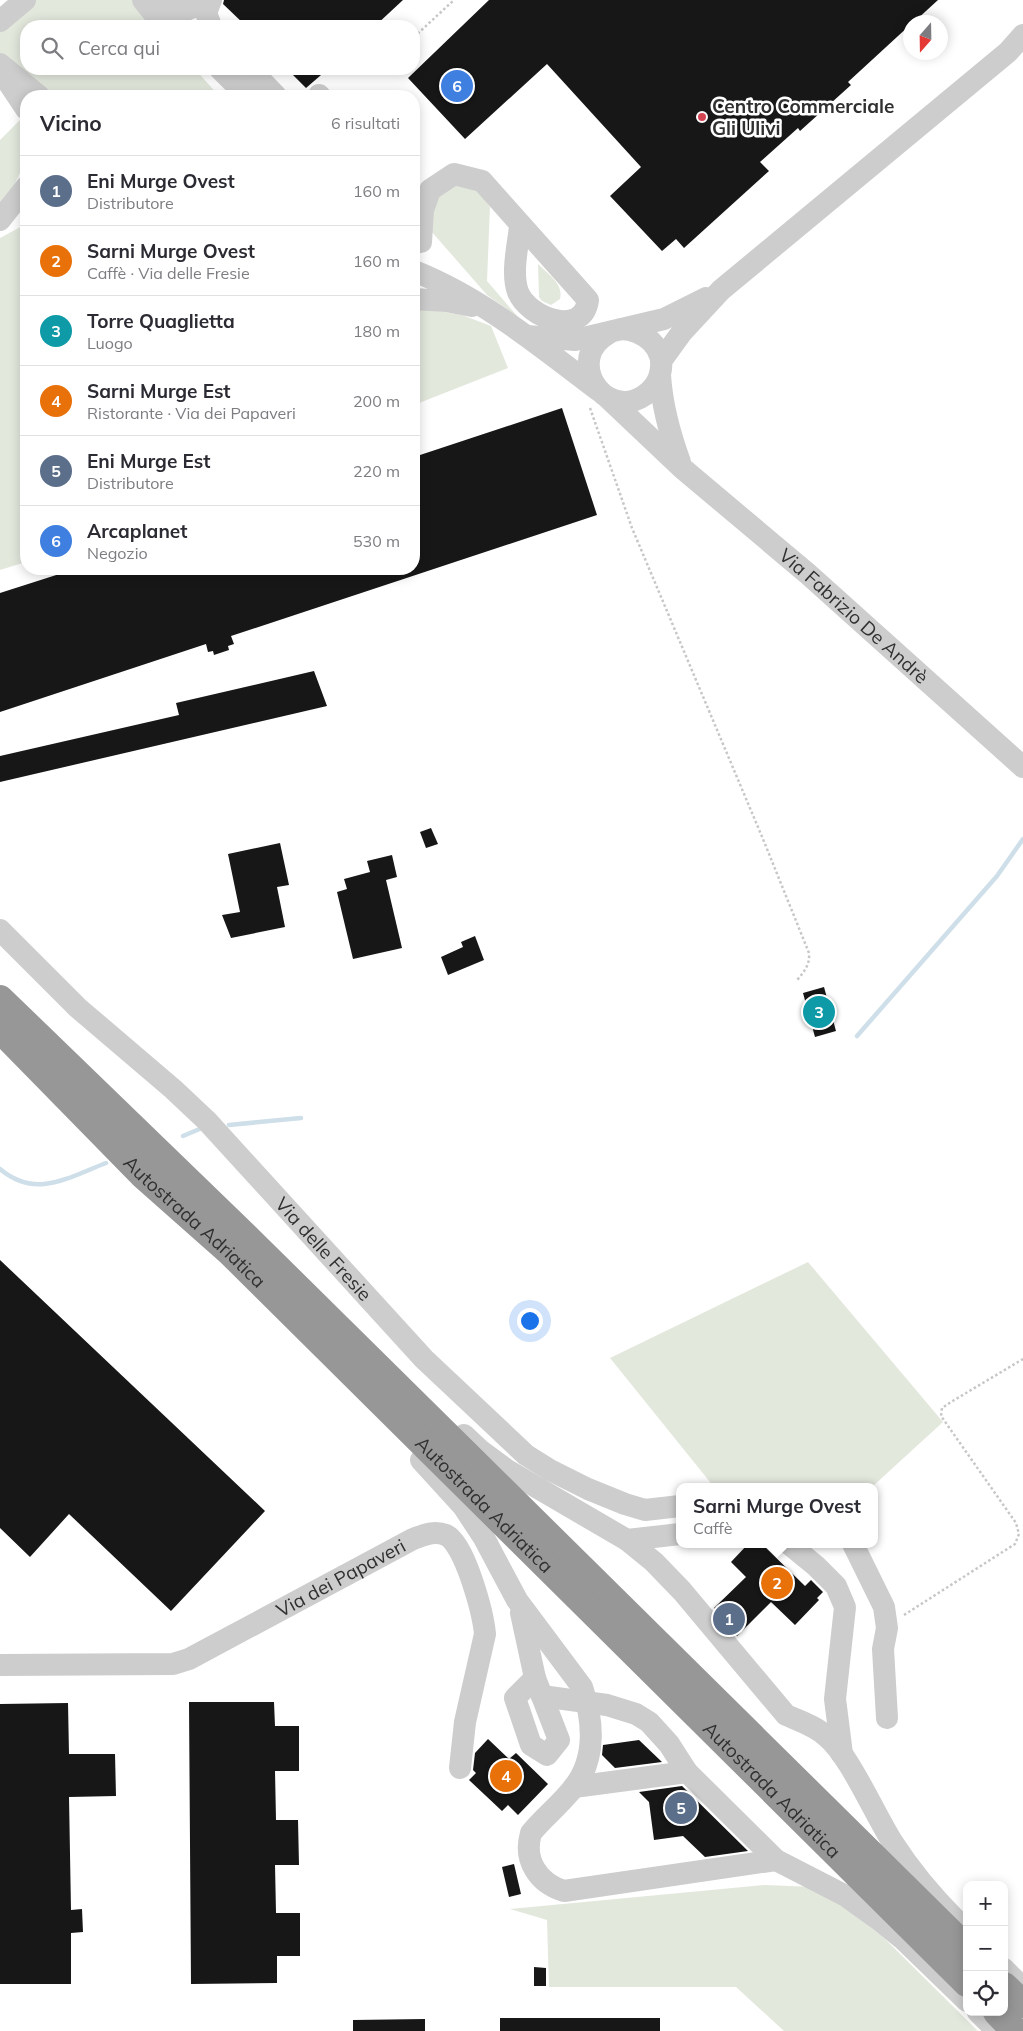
<!DOCTYPE html>
<html lang="it">
<meta charset="utf-8">
<style>
:root{--surface:#fff;--page:#f7f7f7;--text:#2b2b33;--muted:#7c7c81;--line:#e1e1e2;--accent:#d44554}
body{margin:0;font-family:Mulish,sans-serif;background:var(--page);color:var(--text)}
.controls{position:absolute;right:15px;bottom:15px;display:grid;overflow:hidden;border-radius:10px;box-shadow:0 2px 12px #0003}
.controls button{width:45px;height:45px;display:grid;place-items:center;padding:0;border:0;border-bottom:1px solid var(--line);background:var(--surface);color:var(--text);font:25px sans-serif}
.compass{position:absolute;left:903px;top:15px;width:45px;height:45px;border-radius:50%;background:var(--surface);box-shadow:0 2px 12px #0003;rotate:200deg}
.you{position:absolute;left:529px;top:1320px;width:18px;height:18px;margin:-12px;border:4px solid #fff;border-radius:50%;background:#1a73e8;box-shadow:0 0 0 8px #1a73e833}
.badge{display:grid;place-items:center;width:32px;height:32px;border-radius:50%;background:var(--accent);color:#fff;font-size:16px;font-weight:700}
.pin{position:absolute;translate:-50% -50%;border:2px solid #fff;box-shadow:0 1px 5px #0006}
.popup{position:absolute;left:676px;top:1483px;width:202px;height:65px;box-sizing:border-box;display:grid;place-content:center;border-radius:10px;background:var(--surface);filter:drop-shadow(0 1px 4px #0005);font-size:16px;white-space:nowrap;color:var(--muted)}
.popup b{font-size:19px;color:var(--text)}
.popup::after{content:'';position:absolute;left:50%;top:100%;margin-left:-10px;border:10px solid transparent;border-top-color:var(--surface)}
.list{margin:0;padding:0;list-style:none}
h2{display:flex;justify-content:space-between;align-items:center;height:65px;margin:0;padding:0 20px;font-size:21px}
h2 small{font-size:16px;font-weight:400;color:var(--muted)}
.list li{display:grid;grid-template-columns:32px 1fr auto;gap:15px;align-items:center;box-sizing:border-box;height:70px;padding:0 20px;border-top:1px solid var(--line)}
.list b{display:block;font-size:19px;white-space:nowrap}
.list p{margin:0;font-size:16px;white-space:nowrap;color:var(--muted)}
.list em{font-size:16px;font-style:normal;color:var(--muted)}
.icon{flex:none;width:28px;height:28px;fill:none;stroke:currentColor;stroke-width:2;stroke-linecap:round;stroke-linejoin:round}
.map{position:relative;flex:none;width:1023px;height:2031px;overflow:hidden}
.search{position:absolute;background:var(--surface);box-shadow:0 2px 12px #0003;left:20px;top:20px;width:400px;height:55px;display:flex;align-items:center;gap:12px;box-sizing:border-box;padding:0 18px;border-radius:20px;color:var(--muted);font-size:19px}
.panel{position:absolute;background:var(--surface);box-shadow:0 2px 12px #0003;left:20px;top:90px;width:400px;height:485px;border-radius:20px}
.map>svg:first-child{display:block}
</style>
<div class="map">
<svg width="1023" height="2031" viewBox="0 0 1023 2031">
<rect width="100%" height="100%" fill="#fff"/>
<!-- green -->
<path fill="#e3e8dd" d="M36,0h98l22,26h-130v43h169l24,27h-173l-46,-39v-28z
M20,120c14,33 0,60 -20,85v-65z
M461,184l18,7 11,16 -3,74 31,36 -31,-22 -56,-64 1,-29 11,-11z
M26,224v338l-26,8v-332z
M538,264c10,10 26,20 22,35l-9,6 -9,-4 -3,-4z
M414,307l48,8 29,11 17,42 -94,37z
M808,1262l135,160 -71,65h-158l-104,-129z
M765,1885l51,2 11,5 56,45 95,94h-194l-48,-44h-187l-2,-67 -37,-11z"/>
<g fill="none" stroke-linecap="round" stroke-linejoin="round">
<!-- stream -->
<path stroke="#cedfe9" stroke-width="4.5" d="M857,1036l140,-160 26,-37
M229,1125l72,-7
M183,1136l19,-8
M0,1169c36,30 67,9 106,-6"/>
</g>
<!-- building -->
<path fill="#171717" d="M224,0h179l-28,26h-129l-23,-22z
M489,0h449l-24,22h-4v3l-62,57 3,3 -51,46 -2,-3 -38,34 9,9 -85,77 -8,-9 -14,12 -52,-55 31,-29 -94,-103 -82,75 -57,-61z
M287,69h41l-22,19z
M562,408l35,107 -366,121 3,8 -6,2 1,4 -15,5 -1,-4 -5,1 -2,-8 -206,68v-119l75,-24h339v-112z
M314,671l13,35 -327,76v-26l179,-41 -3,-12z
M431,828l7,16 -12,4 -6,-16z
M280,843l9,42 -12,2 8,40 -54,11 -9,-23 18,-3 -12,-58z
M392,855l5,22 -11,3 16,68 -49,11 -16,-67 10,-3 -3,-10 26,-7 -3,-11z
M475,936l9,24 -36,15 -7,-18 22,-10 -2,-5z
M824,987l12,44 -21,6 -12,-44z
M0,1260l265,251 -94,100 -102,-97 -39,43 -30,-29z
M748,1544h14l43,42 6,-6 12,12 -6,6 2,2 -24,25 -24,-23 -34,34 -23,-28 32,-31 -15,-15z
M189,1702h85l1,24h24v45h-24l1,49h22l1,45h-24l1,48h24v43h-23v27l-86,1z
M68,1703l1,51h46l1,42 -47,1 2,113 11,-1 1,23 -12,1v51h-71v-280z
M488,1739l21,20 7,-6 32,31 -30,31 -10,-10 -6,6 -33,-31 7,-7 -3,-3 2,-17z
M639,1740l23,22 -47,6 -13,-13 1,-10z
M682,1786l66,65 -43,6 -22,-21 -29,4 -5,-38 -10,-10z
M514,1864l7,30 -12,3 -7,-30z
M534,1967l12,1v18h-12z
M500,2018h160v13h-160z
M425,2019v12h-72v-11z"/>
<g fill="none" stroke-linecap="round" stroke-linejoin="round">
<!-- path -->
<path stroke="#c7c7c7" stroke-width="2.5" stroke-dasharray="2.5 2.5" stroke-linecap="butt" d="M414,37l40,-37
M590,408l42,120 131,311 46,114c1,11 -4,18 -12,27
M904,1615l111,-71 4,-10 -3,-11 -75,-107 1,-8 9,-6 72,-43"/>
<!-- minor -->
<g stroke="#cdcdcd" stroke-width="22">
<path d="M143,0l21,26"/>
<path d="M159,7c20,7 29,5 46,-7"/>
<path d="M0,21l25,-21"/>
<path d="M211,26l-5,-13 5,-13"/>
<path d="M0,64l39,32"/>
<path d="M220,69l27,27"/>
<path d="M250,69l26,27"/>
<path d="M6,79l20,30"/>
<path d="M319,95l1,1"/>
<path d="M0,220l26,-33"/>
<path d="M421,242l2,-32 7,-20 24,-16 28,7 106,119c-5,38 -60,18 -70,-8 -7,-19 0,-46 2,-66"/>
<path d="M414,271c68,27 126,75 184,119"/>
<path d="M414,299l32,2 26,5"/>
<path d="M609,333c-46,25 -5,90 36,62 7,-5 13,-12 15,-21 7,-26 -16,-44 -39,-45"/>
<path d="M527,336l48,4 89,-21 42,-21"/>
<path d="M661,361l21,-29 39,-42 287,-238 15,-17"/>
<path d="M660,375c2,31 9,57 20,87"/>
<path id="s1" d="M607,397l75,71 126,106 215,193"/>
<path id="s2" d="M0,930l78,78 95,81 34,32 217,238 102,96 24,15 38,19 37,15 20,6 35,-4"/>
<path d="M464,1435l16,15 27,20 120,70 27,22 28,29 104,124c14,6 29,11 40,21 23,18 49,79 67,107 18,28 39,53 63,77"/>
<path d="M421,1460l42,46 21,32 33,62 65,87c11,32 15,71 -8,100 -13,17 -30,30 -43,46 -8,27 7,50 33,58l212,-31"/>
<path d="M627,1540l53,-6"/>
<path d="M789,1544l27,22 20,20 9,21 -10,92 7,55"/>
<path d="M853,1544l31,63 3,21 -4,21 4,69"/>
<path d="M521,1613l14,65"/>
<path id="s3" d="M0,1665l173,-1 16,-5 224,-120c11,-4 21,-9 33,-4 19,9 37,78 39,99l-20,88 -5,46"/>
<path d="M535,1678l24,62 -12,15 -16,-10 -16,-47z"/>
<path d="M542,1696l65,9 29,9 13,8 20,22 18,28 89,88 70,36 32,23 26,21 63,61"/>
<path d="M574,1787l113,-15"/>
<path d="M1004,1969l19,19"/>
<path d="M978,2012l19,19"/>
</g>
<!-- highway -->
<g stroke="#979797" stroke-width="28">
<path d="M0,999l244,236 723,714"/>
<path id="s4" d="M0,1029l143,146 87,77 737,731"/>
<path d="M1004,1986l19,18"/>
<path d="M997,2012l18,19"/>
</g>
</g>
<!-- markers -->
<circle fill="#d44554" stroke="#fff" stroke-width="2" cx="702" cy="117" r="5"/>
<g text-anchor="middle" dominant-baseline="central" stroke-width="5" stroke-linejoin="round" paint-order="stroke">
<!-- poi labels -->
<g font-size="19" font-weight="bold" fill="#303030" stroke="#fff" text-anchor="start">
<text x="712" y="106">Centro Commerciale<tspan x="712" dy="22">Gli Ulivi</tspan></text>
</g>
<!-- street labels -->
<g font-size="19" fill="#303030" stroke="#fff">
<text stroke="none"><textPath href="#s1" startOffset="330">Via Fabrizio De Andrè</textPath></text>
<text stroke="none"><textPath href="#s4" startOffset="274">Autostrada Adriatica</textPath></text>
<text stroke="none"><textPath href="#s2" startOffset="455">Via delle Fresie</textPath></text>
<text stroke="none"><textPath href="#s4" startOffset="679">Autostrada Adriatica</textPath></text>
<text stroke="none"><textPath href="#s3" startOffset="362">Via dei Papaveri</textPath></text>
<text stroke="none"><textPath href="#s4" startOffset="1084">Autostrada Adriatica</textPath></text>
</g>
</g>
</svg>
<div class="controls">
<button>+</button>
<button>−</button>
<button><svg class="icon" aria-label="locate" viewBox="0 0 24 24"><circle cx="12" cy="12" r="6"/><path d="M12 2v4M12 18v4M2 12h4M18 12h4"/></svg></button>
</div>
<svg class="compass" viewBox="-18 -18 36 36"><path d="M0-13l5 13h-10z" fill="#e53935"/><path d="M0 13l5-13h-10z" fill="#7c7c81"/></svg>
<div class="you"></div>
<div class="pin badge" style="left:729px;top:1619px;background:#5c6f8a">1</div>
<div class="pin badge" style="left:777px;top:1583px;background:#e8710a">2</div>
<div class="popup"><b>Sarni Murge Ovest</b>Caffè</div>
<div class="pin badge" style="left:819px;top:1012px;background:#0f9aa8">3</div>
<div class="pin badge" style="left:506px;top:1776px;background:#e8710a">4</div>
<div class="pin badge" style="left:681px;top:1808px;background:#5c6f8a">5</div>
<div class="pin badge" style="left:457px;top:86px;background:#3f7fe0">6</div>
<div class="search"><svg class="icon" aria-label="search" viewBox="0 0 24 24"><circle cx="10" cy="10" r="6"/><path d="M15 15l6 6"/></svg>Cerca qui</div>
<section class="panel">
<h2>Vicino<small>6 risultati</small></h2>
<ul class="list">
<li><span class="badge" style="background:#5c6f8a">1</span><div><b>Eni Murge Ovest</b><p>Distributore</p></div><em>160 m</em></li>
<li><span class="badge" style="background:#e8710a">2</span><div><b>Sarni Murge Ovest</b><p>Caffè · Via delle Fresie</p></div><em>160 m</em></li>
<li><span class="badge" style="background:#0f9aa8">3</span><div><b>Torre Quaglietta</b><p>Luogo</p></div><em>180 m</em></li>
<li><span class="badge" style="background:#e8710a">4</span><div><b>Sarni Murge Est</b><p>Ristorante · Via dei Papaveri</p></div><em>200 m</em></li>
<li><span class="badge" style="background:#5c6f8a">5</span><div><b>Eni Murge Est</b><p>Distributore</p></div><em>220 m</em></li>
<li><span class="badge" style="background:#3f7fe0">6</span><div><b>Arcaplanet</b><p>Negozio</p></div><em>530 m</em></li>
</ul>
</section>
</div>
